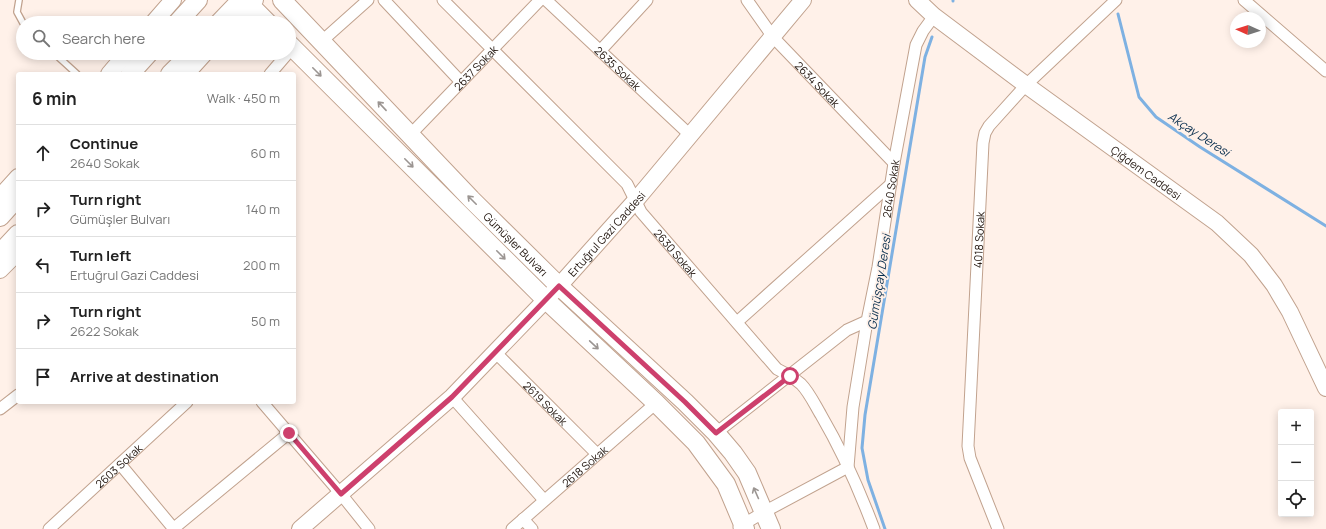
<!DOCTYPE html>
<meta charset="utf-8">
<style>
:root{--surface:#fff;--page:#f6f6f6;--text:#222;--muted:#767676;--line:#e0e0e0}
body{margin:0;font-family:Manrope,sans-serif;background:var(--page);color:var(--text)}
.controls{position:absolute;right:12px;bottom:12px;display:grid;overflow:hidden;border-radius:4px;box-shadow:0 2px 10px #0003}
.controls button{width:36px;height:36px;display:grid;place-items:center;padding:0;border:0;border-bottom:1px solid var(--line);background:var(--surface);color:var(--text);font:20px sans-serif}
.compass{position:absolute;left:1230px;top:12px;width:36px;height:36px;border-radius:50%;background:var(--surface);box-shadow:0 2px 10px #0003;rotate:273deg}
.stop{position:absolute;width:12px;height:12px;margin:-9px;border:3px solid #cd406d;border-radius:50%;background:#fff}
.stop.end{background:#cd406d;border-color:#fff;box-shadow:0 1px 4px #0008}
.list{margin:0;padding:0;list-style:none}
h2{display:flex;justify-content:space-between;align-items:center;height:52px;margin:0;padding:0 16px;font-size:17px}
h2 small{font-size:13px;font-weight:400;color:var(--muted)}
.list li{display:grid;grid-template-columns:26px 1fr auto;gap:12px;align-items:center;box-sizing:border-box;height:56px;padding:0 16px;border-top:1px solid var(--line)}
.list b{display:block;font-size:15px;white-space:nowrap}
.list p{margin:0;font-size:13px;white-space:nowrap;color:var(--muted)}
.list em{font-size:13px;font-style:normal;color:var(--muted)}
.icon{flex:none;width:22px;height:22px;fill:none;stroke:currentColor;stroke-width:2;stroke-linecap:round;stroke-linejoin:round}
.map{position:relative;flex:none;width:1326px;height:529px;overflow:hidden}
.search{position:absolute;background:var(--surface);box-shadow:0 2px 10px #0003;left:16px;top:16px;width:280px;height:44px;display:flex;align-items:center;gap:10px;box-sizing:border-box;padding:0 14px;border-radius:22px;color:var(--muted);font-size:15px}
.panel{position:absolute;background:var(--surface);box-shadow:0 2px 10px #0003;left:16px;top:72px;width:280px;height:332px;border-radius:4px}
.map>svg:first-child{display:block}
</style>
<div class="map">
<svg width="1326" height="529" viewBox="0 0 1326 529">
<rect width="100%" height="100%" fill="#fff1e9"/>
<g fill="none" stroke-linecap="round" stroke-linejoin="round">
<!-- stream -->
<path stroke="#7eb1e2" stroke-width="3" d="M953,1v-1
M1118,14l21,83 17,20 44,30 126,79
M885,529l-17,-49 -6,-32 3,-33 60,-358 7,-20"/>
<defs>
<path id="lane" d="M19,0l-2,12 6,11
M54,53l23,21"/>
<g id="street">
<path d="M384,0l77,82"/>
<path id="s1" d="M443,0l184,184 14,28 136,157c8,4 17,9 24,15 8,8 14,21 20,31 21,36 38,74 53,114"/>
<path id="s2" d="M546,0l144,135"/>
<path id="s3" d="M747,0l26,37 121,126"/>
<path d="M1244,0l82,71"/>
<path d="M322,41l46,-41"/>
<path d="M600,51l47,-51"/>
<path d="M270,74l18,-21"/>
<path id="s4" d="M410,135l130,-135"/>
<path d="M737,322l154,-138"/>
<path id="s5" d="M495,352l102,102"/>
<path d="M452,397l92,103"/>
<path d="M262,402l79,92 28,35"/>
<path d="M0,409l18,-14"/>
<path id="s6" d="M716,433l131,-103 20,-9 11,-54 16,-104 22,-118 7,-14 11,-15"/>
<path d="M120,464l54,65"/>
<path d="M523,519l9,10"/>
<path d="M739,527l25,-15 84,-45 5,-60 14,-86"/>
<path id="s7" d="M49,529l138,-127"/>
<path d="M173,529l116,-96"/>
<path id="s8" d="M512,529l144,-126"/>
<path id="s9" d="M998,529l-28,-71 -2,-12 15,-303 2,-10 4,-7 37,-41 90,-85"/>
</g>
<g id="secondary">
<path id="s10" d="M917,0l17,16 92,69 191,138 34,32 23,30 16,27 36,76"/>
<path d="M153,23l20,-23"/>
<path d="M233,23l22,-23"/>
<path d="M109,74l18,-21"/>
<path d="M186,74l19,-21"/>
<path d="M0,197l18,-20"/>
<path d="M0,270l18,-18"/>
<path id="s11" d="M300,529l152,-132 107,-111 77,-86 167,-200"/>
</g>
<g id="primary">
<path d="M245,0l23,23"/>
<path id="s12" d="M282,0l189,199 88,87 126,116 31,31 17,20 14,20 24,56"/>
<path d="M177,23l21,-23"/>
<path d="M219,23l22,-23"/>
<path d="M289,44l257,256 110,103 40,40 30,41 19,45"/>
<path d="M130,74l19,-21"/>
<path d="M170,74l21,-21"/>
<path d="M0,217l18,-20"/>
<path d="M0,253l18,-19"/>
</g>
</defs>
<!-- lane casing -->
<use href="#lane" stroke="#c1a28e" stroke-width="8"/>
<!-- street casing -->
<use href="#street" stroke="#c1a28e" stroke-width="13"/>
<!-- secondary casing -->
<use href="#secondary" stroke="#c1a28e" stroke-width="18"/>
<!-- primary casing -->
<use href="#primary" stroke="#c1a28e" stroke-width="20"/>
<!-- lane -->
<use href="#lane" stroke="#fff" stroke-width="5.5"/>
<!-- street -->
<use href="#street" stroke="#fff" stroke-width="11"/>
<!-- secondary -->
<use href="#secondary" stroke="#fff" stroke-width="16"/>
<!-- primary -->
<use href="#primary" stroke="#fff" stroke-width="18"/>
</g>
<!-- one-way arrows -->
<defs><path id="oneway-shaft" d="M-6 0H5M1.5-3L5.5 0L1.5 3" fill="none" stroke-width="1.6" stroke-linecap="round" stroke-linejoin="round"/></defs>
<g stroke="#9b9592">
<use href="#oneway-shaft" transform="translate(317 72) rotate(45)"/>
<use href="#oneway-shaft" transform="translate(382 106) rotate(-133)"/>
<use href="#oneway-shaft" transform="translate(409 163) rotate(45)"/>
<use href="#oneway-shaft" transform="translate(472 200) rotate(-135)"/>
<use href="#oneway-shaft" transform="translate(501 255) rotate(45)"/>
<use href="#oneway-shaft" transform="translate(594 345) rotate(43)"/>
<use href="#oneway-shaft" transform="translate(756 493) rotate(-114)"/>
</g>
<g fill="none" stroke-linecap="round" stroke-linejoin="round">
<!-- route -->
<path stroke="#cd406d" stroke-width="5" d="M289,433l52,61 111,-97 107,-111 126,116 31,31 74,-57"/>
</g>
<g text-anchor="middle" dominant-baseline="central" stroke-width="3.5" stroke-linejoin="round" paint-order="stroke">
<!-- street labels -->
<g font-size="11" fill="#20140d" stroke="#fff1e9">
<text stroke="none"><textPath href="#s4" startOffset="94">2637 Sokak</textPath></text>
<text stroke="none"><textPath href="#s2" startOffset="99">2635 Sokak</textPath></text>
<text stroke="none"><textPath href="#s3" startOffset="110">2634 Sokak</textPath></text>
<text stroke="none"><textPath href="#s10" startOffset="287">Çiğdem Caddesi</textPath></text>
<text stroke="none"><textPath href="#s6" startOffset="323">2640 Sokak</textPath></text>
<text stroke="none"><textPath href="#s11" startOffset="426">Ertuğrul Gazi Caddesi</textPath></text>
<text stroke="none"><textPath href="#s9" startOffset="295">4018 Sokak</textPath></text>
<text stroke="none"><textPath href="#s12" startOffset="338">Gümüşler Bulvarı</textPath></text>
<text stroke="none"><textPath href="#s1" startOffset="345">2630 Sokak</textPath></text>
<text stroke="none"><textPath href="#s5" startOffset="72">2619 Sokak</textPath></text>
<text stroke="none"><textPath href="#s7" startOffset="94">2603 Sokak</textPath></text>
<text stroke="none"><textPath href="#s8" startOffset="96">2618 Sokak</textPath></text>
</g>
<!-- water labels -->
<g font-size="12" font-style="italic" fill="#082e4e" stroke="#fff1e9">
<text transform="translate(1199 134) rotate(33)">Akçay Deresi</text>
<text transform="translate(879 282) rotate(-81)">Gümüşçay Deresi</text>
</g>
</g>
</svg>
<div class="controls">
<button>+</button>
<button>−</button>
<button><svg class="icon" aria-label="locate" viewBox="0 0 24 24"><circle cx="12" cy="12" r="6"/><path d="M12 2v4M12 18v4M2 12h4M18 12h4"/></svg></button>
</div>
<svg class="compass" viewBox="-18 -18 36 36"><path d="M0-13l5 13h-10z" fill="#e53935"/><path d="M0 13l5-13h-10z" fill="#767676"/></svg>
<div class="stop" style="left:790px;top:376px"></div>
<div class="stop end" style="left:289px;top:433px"></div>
<div class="search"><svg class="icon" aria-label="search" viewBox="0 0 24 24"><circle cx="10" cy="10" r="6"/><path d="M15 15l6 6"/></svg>Search here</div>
<section class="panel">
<h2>6 min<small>Walk · 450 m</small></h2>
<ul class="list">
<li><svg class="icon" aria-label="ahead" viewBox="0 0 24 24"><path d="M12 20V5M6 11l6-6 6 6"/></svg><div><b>Continue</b><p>2640 Sokak</p></div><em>60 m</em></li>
<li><svg class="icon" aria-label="right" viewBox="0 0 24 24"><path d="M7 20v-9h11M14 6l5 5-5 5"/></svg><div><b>Turn right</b><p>Gümüşler Bulvarı</p></div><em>140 m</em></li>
<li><svg class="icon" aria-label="left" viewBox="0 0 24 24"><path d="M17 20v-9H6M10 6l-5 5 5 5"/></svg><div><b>Turn left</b><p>Ertuğrul Gazi Caddesi</p></div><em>200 m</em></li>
<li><svg class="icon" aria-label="right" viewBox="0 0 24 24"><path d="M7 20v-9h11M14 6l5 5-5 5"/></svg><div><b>Turn right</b><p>2622 Sokak</p></div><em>50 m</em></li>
<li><svg class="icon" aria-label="arrive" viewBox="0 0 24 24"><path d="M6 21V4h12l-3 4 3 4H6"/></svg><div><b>Arrive at destination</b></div></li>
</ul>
</section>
</div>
